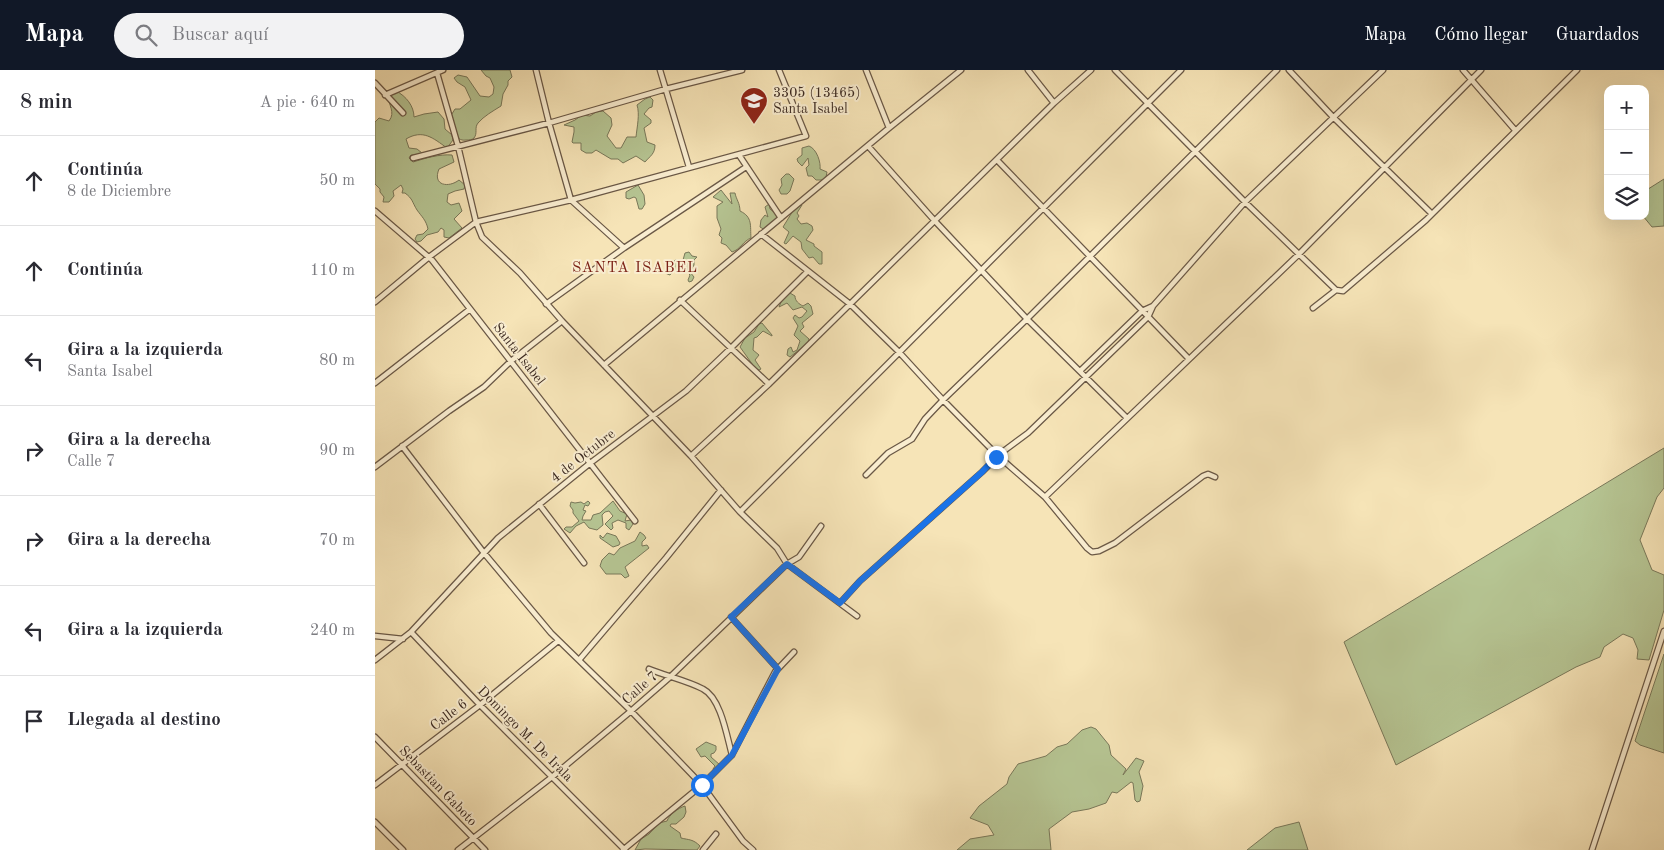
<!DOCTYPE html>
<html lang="es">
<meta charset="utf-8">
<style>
:root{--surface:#fff;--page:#f2f2f3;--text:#2b2b33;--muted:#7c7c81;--line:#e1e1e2;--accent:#111827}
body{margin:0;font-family:"Old Standard TT",serif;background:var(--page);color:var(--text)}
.controls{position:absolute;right:15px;top:15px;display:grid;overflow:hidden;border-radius:10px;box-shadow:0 5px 20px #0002}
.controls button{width:45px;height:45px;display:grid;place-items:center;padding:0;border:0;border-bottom:1px solid var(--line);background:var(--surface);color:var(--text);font:25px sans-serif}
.stop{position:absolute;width:15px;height:15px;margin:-11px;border:4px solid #1a73e8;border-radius:50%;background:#fff}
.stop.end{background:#1a73e8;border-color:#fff;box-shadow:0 1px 5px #0008}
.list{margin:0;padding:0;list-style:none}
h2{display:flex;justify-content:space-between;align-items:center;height:65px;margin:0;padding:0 20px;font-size:21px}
h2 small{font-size:16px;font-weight:400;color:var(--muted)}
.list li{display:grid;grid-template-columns:32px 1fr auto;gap:15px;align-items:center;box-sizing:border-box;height:90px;padding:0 20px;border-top:1px solid var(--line)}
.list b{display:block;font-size:19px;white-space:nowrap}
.list p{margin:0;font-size:16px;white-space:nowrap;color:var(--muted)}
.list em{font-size:16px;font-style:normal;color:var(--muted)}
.icon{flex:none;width:28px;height:28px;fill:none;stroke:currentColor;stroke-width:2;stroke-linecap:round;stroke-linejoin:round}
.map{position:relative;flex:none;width:1289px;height:780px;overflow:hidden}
header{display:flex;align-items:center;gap:30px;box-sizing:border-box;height:70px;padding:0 25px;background:var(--accent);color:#fff}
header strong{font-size:24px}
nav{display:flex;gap:28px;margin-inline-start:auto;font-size:18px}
.search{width:350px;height:45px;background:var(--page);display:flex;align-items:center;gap:12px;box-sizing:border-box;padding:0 18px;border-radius:28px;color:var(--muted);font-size:19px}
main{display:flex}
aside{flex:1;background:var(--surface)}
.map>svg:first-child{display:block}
</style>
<header>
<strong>Mapa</strong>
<div class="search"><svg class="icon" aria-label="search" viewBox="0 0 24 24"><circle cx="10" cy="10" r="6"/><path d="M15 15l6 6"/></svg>Buscar aquí</div>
<nav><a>Mapa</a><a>Cómo llegar</a><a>Guardados</a></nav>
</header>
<main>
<aside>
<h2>8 min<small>A pie · 640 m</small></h2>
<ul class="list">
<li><svg class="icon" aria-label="ahead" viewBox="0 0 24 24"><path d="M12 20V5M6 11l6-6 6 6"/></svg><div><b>Continúa</b><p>8 de Diciembre</p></div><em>50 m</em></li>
<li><svg class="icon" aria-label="ahead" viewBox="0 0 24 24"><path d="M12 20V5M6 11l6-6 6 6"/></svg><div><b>Continúa</b></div><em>110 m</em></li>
<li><svg class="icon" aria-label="left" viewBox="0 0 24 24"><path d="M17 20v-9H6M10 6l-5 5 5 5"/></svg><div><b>Gira a la izquierda</b><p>Santa Isabel</p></div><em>80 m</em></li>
<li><svg class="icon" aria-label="right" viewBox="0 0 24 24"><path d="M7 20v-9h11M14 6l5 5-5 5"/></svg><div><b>Gira a la derecha</b><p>Calle 7</p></div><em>90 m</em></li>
<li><svg class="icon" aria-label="right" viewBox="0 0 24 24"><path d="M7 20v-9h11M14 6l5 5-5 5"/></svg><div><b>Gira a la derecha</b></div><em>70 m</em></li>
<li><svg class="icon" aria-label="left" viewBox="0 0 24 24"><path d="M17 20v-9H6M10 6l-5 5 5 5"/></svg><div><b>Gira a la izquierda</b></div><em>240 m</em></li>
<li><svg class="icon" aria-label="arrive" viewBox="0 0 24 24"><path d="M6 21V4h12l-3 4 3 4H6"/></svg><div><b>Llegada al destino</b></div></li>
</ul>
</aside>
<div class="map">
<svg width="1289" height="780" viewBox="0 0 1289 780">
<rect width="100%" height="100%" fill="#f6e4b7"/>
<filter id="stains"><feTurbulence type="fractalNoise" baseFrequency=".004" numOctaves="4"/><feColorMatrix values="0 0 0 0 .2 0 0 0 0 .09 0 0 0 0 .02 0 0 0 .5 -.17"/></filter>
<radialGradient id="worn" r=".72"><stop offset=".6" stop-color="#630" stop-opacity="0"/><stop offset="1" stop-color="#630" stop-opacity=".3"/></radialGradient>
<!-- green -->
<path fill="#b6c593" stroke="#79785a" d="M106,0h29l2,7 -4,4v4l-5,9 -2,12c-8,5 -17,10 -23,17 -4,5 0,10 -4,15 -2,2 -5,2 -8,2 -12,2 -13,-14 -16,-23l5,-8h5l11,-9 -6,-13 -8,-5 -3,-4 4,-3 9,2 13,19 9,1 4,-3 1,-7 -4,-9 -4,-2z
M21,21c10,5 18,15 18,26l10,-3 14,-2 6,7 1,10 7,6 1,5 -6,8c-14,-10 -24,-19 -41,-9l3,9 8,1 5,4 -2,2h-9l-2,3 4,4c13,-4 26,-8 39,-7l2,7 -15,7c-7,17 10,19 20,11l6,5 -1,4 -9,2 -7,3 -1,8 4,3 8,-2 3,8 -8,8 8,9 -13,10 -5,-1v-7l-3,-2 -3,4 -11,3 -6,6 -4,1 -2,-3 2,-4 6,-1 5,-5c-2,-9 -6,-12 -11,-19 -5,-8 -4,-11 -12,-17h-3l1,-4 -2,-4 -8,6 1,5 -5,6h-6l1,-5 -4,-5v-3l-5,-5v-62l4,-4 10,3c7,-9 -1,-16 -1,-26z
M275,27l3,3 -1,7 -3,1 -5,6 7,6v3l-7,5 3,14 8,3c0,9 -5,11 -10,17l-9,-6 -13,7 -5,-4h-7l-15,-9 -4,3h-6l-5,-3v-7h-8l-1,-1 2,-10v-5l-10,-2 11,-5 7,-5 8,1 6,-4 7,-1 8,7 1,7 -5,11 9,12h5l6,-11h9c1,-10 4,-23 1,-32l8,-6z
M434,76c8,3 12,17 11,23l7,3 -1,5 -3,3h-7l-4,-4h-4l-2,-8 3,-3 -1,-7 -6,8 -4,-4 -1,-3 5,-4v-7z
M414,104l5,5 -4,12 -3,3h-6l-2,-4 3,-5 -1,-6 5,-5z
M1289,109v47l-12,1 -9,-11h2v-25z
M263,115l6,10 1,9 -3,5h-3l-3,-11 -2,-1 -5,2 -3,-1v-6z
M346,120l11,14 -2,-11h5c1,6 5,10 5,18 13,6 10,15 11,27 -8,3 -10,11 -19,14l-6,-7 -5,-2 1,-5 -3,-3 2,-6 -4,-11v-12l6,-4 -10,-5z
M422,132l5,3 -5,8 2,3 -2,3 4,5 6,-1 5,3 1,4 -7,10 8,4v2l8,6v12h-3l-6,-7 -4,1 -7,-9 -1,-7 -8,-6 -7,8 -2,-1 5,-11 -6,-5 8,-13 3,-10z
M394,134l1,5 6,5 1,5 -3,3h-3l-2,5 -4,3 -5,-3 1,-7 4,-5 3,2 -3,-10z
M314,182l3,4 5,1 -3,3v5l-4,7 4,5 -2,4 -3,1 -1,-2 2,-5 -5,-5 -8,2 -6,-4 1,4 -2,3 -5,-2 3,-8h2l1,2 4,-7h8l2,-7z
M415,223l5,3c0,5 4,8 8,10l5,-3 3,3 2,8 -11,9 2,4 -4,4 9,8 -1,4 -18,14 -3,-2 1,-6 3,-2 2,5 4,-2 3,-9 -6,-6 4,-9 -5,-8 2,-3 4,3 3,-1 5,-6 -5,-4 -9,3 -6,-7 -8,4 2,-5z
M387,253l10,12v1l-9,-5 -6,6 -3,1 -1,12 6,5 -4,5 6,9 -2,1 -4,-2 -15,-21 5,-9 9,-6 5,-8z
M1289,378v40l-7,9 -17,43 12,30 12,5v35l-15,50 -12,-1 1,-9 -5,-12 -10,-4 -19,13 -4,10 -24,10 -180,98 -52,-123z
M213,431l2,2 -2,3 -3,-1 -2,5 3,1 -3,5 -1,4h9l2,-5 7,-2 13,-12 7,10 7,3 -2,7 6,-1 2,4 -4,6 -3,-2v-5l-8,-3 -6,3 1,5 -2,2 -6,-6 8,-8 -4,-5 -4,1 -3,3 1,10 -6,5 -8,-2 -5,-6 -8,4 -6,7 -6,-4 2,-2h6l7,-6 -6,-8v-3l-3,-4 1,-4 4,1 6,-1 3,2z
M265,462l4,3 2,3 -4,4v4l5,-1 2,3 -24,19 4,9 -4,2 -4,-4h-15l-6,-8 2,-6 7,-7 5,2 6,-7 15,-7z
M232,463l9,3 4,7 -1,2 -6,2 -13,-9v-3l3,3z
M1289,584v99l-24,-8 -5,-4z
M716,657l5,2 13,16 2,10 15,14 -3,6 13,-17 8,3 -5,11 4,14 -3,15 -3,1 -2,-2 -2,-17 -2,-1 -14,11 -5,-1 -6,11 -17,6 -17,3 -23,17 2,21h-94l13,-11 24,-4 -6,-10 -18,-7 9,-12 28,-22 2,-7 9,-13 28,-8 11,-9 10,-3 15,-14z
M331,672l10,4v4l-2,3 -3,1v3l9,8 -6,6 -1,-2 2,-3 -10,-10 -4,1 -5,-8z
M310,736l1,6 -2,5 -8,7h-5l-1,2 10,7 1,5c8,2 12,1 19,8l-3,4 -52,-1 -10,1 6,-11 8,-5 10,-11 8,-2c2,-6 11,-13 18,-15z
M924,752l9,28h-61l28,-22z"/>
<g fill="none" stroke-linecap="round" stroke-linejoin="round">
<defs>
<path id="street" d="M161,0l13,53 22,77 53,48
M285,0l29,97
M491,0l23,58
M653,0l26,33
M740,0l130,132 138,-132
M914,0l44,47 99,97
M1088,0l52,60
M62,3l21,73 18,76 6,15 38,36 42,48 129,135 49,56 37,36 10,16 70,52
M0,13l28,30
M10,25l58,-25
M493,76l66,74 93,99 100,99
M364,85l42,63
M38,88l136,-35 117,-34 76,-19
M622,90l192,199
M0,141l57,49 203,261
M386,164l89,70 49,48 44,48 55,56 47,41 42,51 5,4 7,-1 16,-8 88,-67 5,-2 7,3
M305,230l89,84
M0,232l54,-45 47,-35 95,-22 235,-64 -27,-66
M171,234l78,-56 122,-81
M938,238l23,-18 7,1 83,-71 151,-150
M229,295l285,-237 72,-58
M705,301l62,-60 11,-5
M0,313l95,-74
M27,376l82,107 67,80 80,78 71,74 41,56 10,9
M316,386l78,-72 285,-281 37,-33
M0,397l74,-56 35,-24 27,-26 51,-40
M491,405l22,-22 24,-14 13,-20 18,-19 84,-81 250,-249
M670,427l253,-242 183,-185
M164,434l45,59
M365,442l441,-442
M465,533l20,-22 122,-109 19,-19 27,-20 120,-116 5,-11 92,-104 91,88
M356,547l47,52
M36,562l69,73 145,145
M0,566l28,3
M0,590l36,-28 87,-94 91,-74 97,-73 45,-43 76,-76
M204,590l87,-102 55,-68
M274,599c17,7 39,12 54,20 18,9 24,48 29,66
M0,667l110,113
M0,715l105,-80 78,-64
M0,752l28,28
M83,780l94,-73 79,-66 39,-34 117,-113 12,-7 22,-31
M248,780l79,-65 30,-30 43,-83 19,-20
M328,780l13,-16
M1217,780l72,-219"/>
</defs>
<!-- street casing -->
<use href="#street" stroke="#6a5846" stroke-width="7"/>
<!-- street -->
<use href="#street" stroke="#f9edd0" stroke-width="4.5"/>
</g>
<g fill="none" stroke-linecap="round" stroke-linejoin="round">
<!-- route -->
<path stroke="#1a73e8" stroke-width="6" d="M327,715l30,-30 46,-86 -47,-52 56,-53 53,39 20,-22 122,-109 14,-15"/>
</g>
<!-- icons -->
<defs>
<symbol id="school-pin" viewBox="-11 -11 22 30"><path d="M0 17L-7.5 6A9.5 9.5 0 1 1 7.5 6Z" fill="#8f2418" stroke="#f9edd0"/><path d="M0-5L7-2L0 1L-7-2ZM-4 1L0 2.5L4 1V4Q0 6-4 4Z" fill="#fff"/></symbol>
</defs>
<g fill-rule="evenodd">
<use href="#school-pin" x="363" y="15" width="32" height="43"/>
</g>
<g text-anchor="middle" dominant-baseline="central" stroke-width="4" stroke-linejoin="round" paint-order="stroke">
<!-- poi labels -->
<g font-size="14" fill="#3c2a21" stroke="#f9edd0" text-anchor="start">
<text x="398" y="23">3305 (13465)<tspan x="398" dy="16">Santa Isabel</tspan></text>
</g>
<!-- street labels -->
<g font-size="14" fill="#3c2a21" stroke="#f9edd0">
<text transform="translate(144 284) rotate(52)">Santa Isabel</text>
<text transform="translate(208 386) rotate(-38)">4 de Octubre</text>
<text transform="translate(265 618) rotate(-41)">Calle 7</text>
<text transform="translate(74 645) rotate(-37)">Calle 6</text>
<text transform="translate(150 664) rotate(45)">Domingo M. De Irala</text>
<text transform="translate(63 716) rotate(46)">Sebastian Gaboto</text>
</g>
<!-- neighbourhood labels -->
<g font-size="15" letter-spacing="1" fill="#7a1f14" stroke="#f9edd0">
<text x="260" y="198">SANTA ISABEL</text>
</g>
</g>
<rect width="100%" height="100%" filter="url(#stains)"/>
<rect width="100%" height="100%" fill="url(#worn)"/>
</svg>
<div class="controls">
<button>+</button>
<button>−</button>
<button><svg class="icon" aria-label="layers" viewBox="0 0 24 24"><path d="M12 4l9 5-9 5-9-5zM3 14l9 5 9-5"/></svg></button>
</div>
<div class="stop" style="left:327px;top:715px"></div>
<div class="stop end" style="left:621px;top:387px"></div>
</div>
</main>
